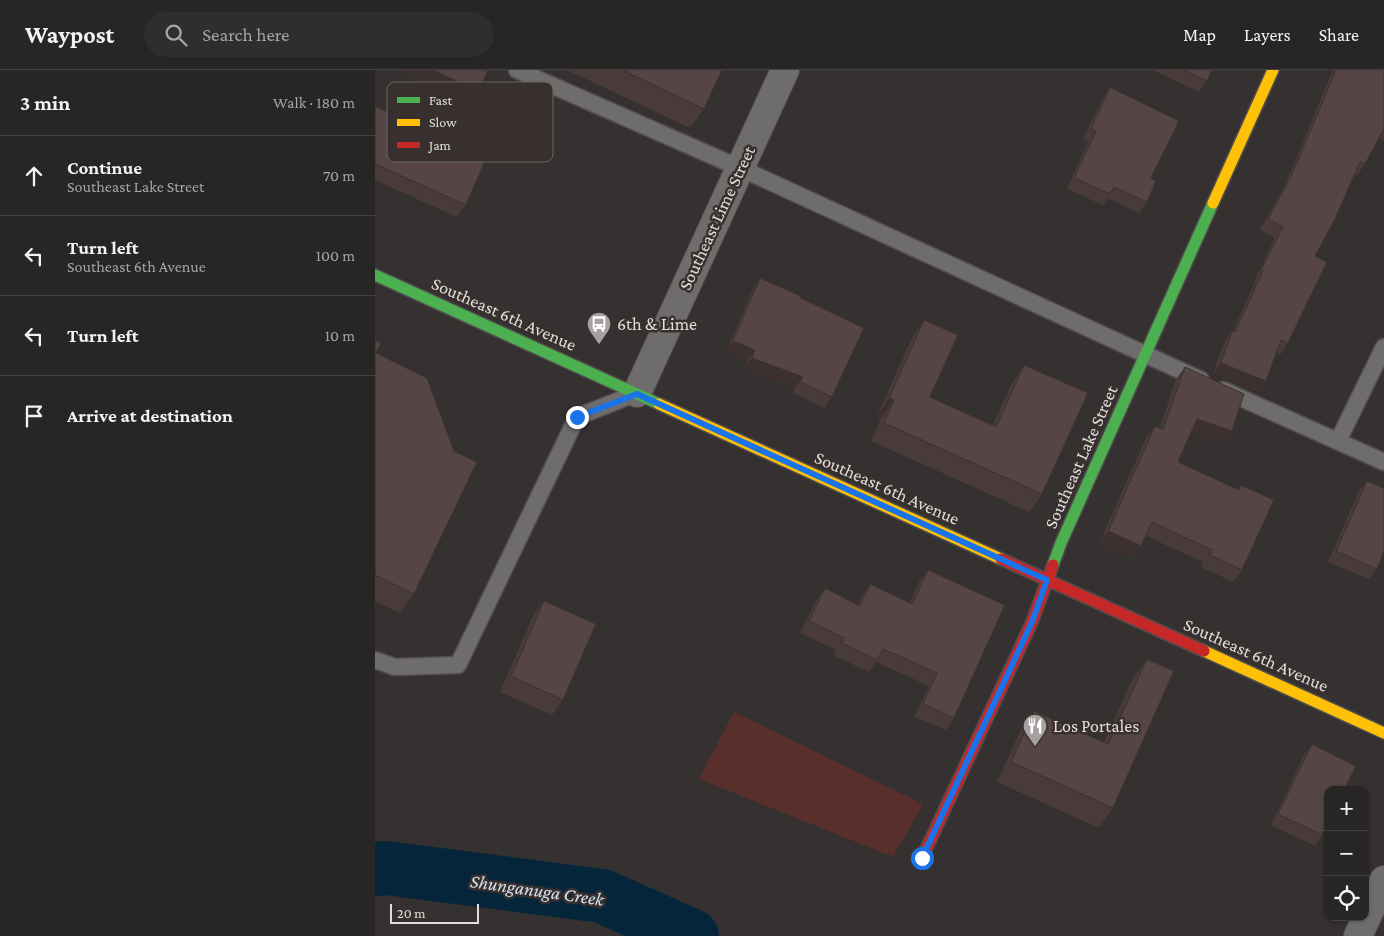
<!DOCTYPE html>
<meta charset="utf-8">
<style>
:root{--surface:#282525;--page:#302d2d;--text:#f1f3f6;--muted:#a5a5a7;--line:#444242}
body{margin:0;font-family:"Crimson Pro",serif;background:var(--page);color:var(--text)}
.controls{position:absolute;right:15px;bottom:15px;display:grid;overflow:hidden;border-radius:10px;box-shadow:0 1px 4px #0004}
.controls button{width:45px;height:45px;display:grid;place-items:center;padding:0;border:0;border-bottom:1px solid var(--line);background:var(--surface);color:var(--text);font:25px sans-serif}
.scale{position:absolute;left:15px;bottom:12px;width:89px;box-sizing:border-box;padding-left:5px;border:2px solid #e2dddc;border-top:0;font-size:14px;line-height:18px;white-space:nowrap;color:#e2dddc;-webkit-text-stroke:4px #38302f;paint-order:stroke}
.stop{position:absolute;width:15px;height:15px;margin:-11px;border:4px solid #1a73e8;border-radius:50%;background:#fff}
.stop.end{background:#1a73e8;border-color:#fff;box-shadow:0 1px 5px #0008}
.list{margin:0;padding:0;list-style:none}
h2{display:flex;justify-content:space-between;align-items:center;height:65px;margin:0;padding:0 20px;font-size:21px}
h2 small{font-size:16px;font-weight:400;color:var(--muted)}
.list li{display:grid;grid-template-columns:32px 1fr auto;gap:15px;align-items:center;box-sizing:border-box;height:80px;padding:0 20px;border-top:1px solid var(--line)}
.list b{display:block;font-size:19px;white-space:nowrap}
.list p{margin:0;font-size:16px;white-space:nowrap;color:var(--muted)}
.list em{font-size:16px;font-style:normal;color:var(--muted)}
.icon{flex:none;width:28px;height:28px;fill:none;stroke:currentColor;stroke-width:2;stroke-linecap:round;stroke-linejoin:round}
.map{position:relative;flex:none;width:1009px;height:866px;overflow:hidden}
header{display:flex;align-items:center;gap:30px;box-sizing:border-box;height:70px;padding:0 25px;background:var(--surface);border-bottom:1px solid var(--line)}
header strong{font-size:24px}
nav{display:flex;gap:28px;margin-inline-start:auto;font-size:18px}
.search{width:350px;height:45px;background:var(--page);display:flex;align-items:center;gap:12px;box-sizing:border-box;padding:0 18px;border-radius:28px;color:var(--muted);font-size:19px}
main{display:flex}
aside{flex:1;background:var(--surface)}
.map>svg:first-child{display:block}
</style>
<header>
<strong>Waypost</strong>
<div class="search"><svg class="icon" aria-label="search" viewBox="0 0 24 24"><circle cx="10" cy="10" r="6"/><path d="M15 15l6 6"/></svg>Search here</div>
<nav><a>Map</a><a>Layers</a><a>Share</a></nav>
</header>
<main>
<aside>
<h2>3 min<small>Walk · 180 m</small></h2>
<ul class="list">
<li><svg class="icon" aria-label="ahead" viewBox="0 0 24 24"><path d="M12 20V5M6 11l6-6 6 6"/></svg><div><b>Continue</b><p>Southeast Lake Street</p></div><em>70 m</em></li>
<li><svg class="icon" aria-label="left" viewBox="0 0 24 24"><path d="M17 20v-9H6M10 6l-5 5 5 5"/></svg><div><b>Turn left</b><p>Southeast 6th Avenue</p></div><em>100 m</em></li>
<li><svg class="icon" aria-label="left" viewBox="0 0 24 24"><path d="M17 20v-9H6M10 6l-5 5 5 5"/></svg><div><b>Turn left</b></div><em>10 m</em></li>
<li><svg class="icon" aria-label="arrive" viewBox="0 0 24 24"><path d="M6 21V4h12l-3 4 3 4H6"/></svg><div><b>Arrive at destination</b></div></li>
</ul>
</aside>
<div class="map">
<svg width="1009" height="866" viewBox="0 0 1009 866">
<rect width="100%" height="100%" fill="#363131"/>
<!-- green -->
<path fill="#592f2c" d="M359,642l189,92 -30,53 -194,-78z"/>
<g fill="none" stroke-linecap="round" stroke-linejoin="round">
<!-- river -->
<path stroke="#05263a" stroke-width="54" d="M0,799l11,-1 216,28 90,40"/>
<defs>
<path id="lane" d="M142,0l223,98 461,212
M848,320l161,72
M963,371l46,-94
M0,590l20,7 63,-2 119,-248 60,-24"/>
<path id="street" d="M262,323l148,-323
M983,866l26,-56"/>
<path id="fast" d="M0,205l284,129
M678,495l8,-22 152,-340"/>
<path id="slow" d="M838,133l60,-133
M284,334l342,155
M829,581l180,82"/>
<path id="jam" d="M626,489l203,92
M547,788l110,-236 21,-57"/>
</defs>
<!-- lane casing -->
<use href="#lane" stroke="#514d4c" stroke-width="19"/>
<!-- street casing -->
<use href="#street" stroke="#514d4c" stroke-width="30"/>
<!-- fast casing -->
<use href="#fast" stroke="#514d4c" stroke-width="14"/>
<!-- slow casing -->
<use href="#slow" stroke="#514d4c" stroke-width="14"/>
<!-- jam casing -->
<use href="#jam" stroke="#514d4c" stroke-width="14"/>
<!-- lane -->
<use href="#lane" stroke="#6f6c6c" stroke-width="16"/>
<!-- street -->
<use href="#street" stroke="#6f6c6c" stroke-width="28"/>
<!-- fast -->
<use href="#fast" stroke="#4caf50" stroke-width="11"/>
<!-- slow -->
<use href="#slow" stroke="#ffc107" stroke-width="11"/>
<!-- jam -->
<use href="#jam" stroke="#c62828" stroke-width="11"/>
</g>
<!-- wall -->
<path fill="#493b3a" d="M25,0h88l-24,55 2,80 -9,12 -82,-37v-74l55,26 18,-39 -49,-21z
M192,0h155l-18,39 -14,19z
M778,0h59l-5,11 -8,11z
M958,0h51v70l-5,-2 -14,26 -8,11 -2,-1 -40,82 -27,87 -7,11 -5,-2 -18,40 -45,-18 11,-32 8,-11h1l22,-49 -1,-1 21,-43 -15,-8 25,-45z
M735,17l41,91 -4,24 -8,11 -31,-15 -5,7 -36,-16 21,-47 -5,-3 20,-41z
M385,208l41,20 31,99 -8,11 -31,-15 2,-6 -50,-18 3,-9 -22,-8 27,-63z
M549,250l6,77 63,28 19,-42 12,-18 18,129 -13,18 -158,-71 10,-23 -4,-2 35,-78z
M0,270l1,13 38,241 -14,19 -25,-12z
M810,297l47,64 -9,12 -32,-11 -13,30 60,28 3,-5 1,85 -9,12 -32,-15 2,-5 -57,-26 -5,10 -9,12 -33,-14 47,-106 9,-12 5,2 16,-49z
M992,411l10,88 -8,10 -41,-17 31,-71z
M553,500l26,148 -8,12 -32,-13 15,-31 -53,-24 -7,10 -36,-17 3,-5 -36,-17 16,-32 9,-13 33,16 4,-8 8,-12 40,18 9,-20z
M169,531l19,99 -11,15 -52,-23 33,-76z
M772,589l-34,149 -14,20 -102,-46 23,-51 14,-20 70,31 29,-64z
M937,674l10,91 -7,11 -44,-21 33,-70z"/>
<!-- shaded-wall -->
<path fill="#3c3030" d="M26,0h31l25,11 -9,12 -49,-21z
M358,271l22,9 -7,10 -22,-8z
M377,288l51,19 -8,10 -50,-18z
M846,293l45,18 -8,11 -45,-18z
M514,328l5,2 -13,18 -4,-2z
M822,349l35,12 -9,12 -34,-12z
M733,461l33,15 -9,12 -33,-14z"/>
<!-- building -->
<path fill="#554544" stroke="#3c3030" d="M57,0h56l-24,55 31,13 -29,67 -91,-41v-58l58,27 24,-52z
M247,0h100l-18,39z
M808,0h29l-5,11z
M961,0h48v59l-19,35 -5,-2 -25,57 -20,37 12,6 -39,81 -7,-3 -15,41 -45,-18 11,-32 3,1 28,-61 -2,-1 22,-43 -15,-8 24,-45z
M735,17l69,34 -28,57 5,3 -9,21 -33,-15 -4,7 -36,-16 22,-47 -5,-2z
M385,208l41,18v2l63,30 -32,69 -32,-15 3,-5 -51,-19 3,-8 -22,-9z
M549,250l34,15 -28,62 66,30 28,-62 64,28 -46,101 -158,-71 10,-23 -5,-2z
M0,270l6,3 -5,10 51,25 27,73 23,11 -63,132 -39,-19z
M810,297l59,27 -12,37 -35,-12 -19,43 61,28 2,-5 33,15 -32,70 -32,-15 2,-5 -60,-28 -11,24 -33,-15 47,-105 8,3z
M992,411l17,7v64l-7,17 -41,-18z
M553,500l77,35 -51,113 -31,-14 14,-31 -54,-24 -6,11 -35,-17 2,-5 -35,-17 16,-33 35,18 10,-22 42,20z
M169,531l52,23 -33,76 -52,-24z
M772,589l27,12 -61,137 -102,-46 23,-51 74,33z
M937,674l44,22 -12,24h-16v34l-6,11 -44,-21z"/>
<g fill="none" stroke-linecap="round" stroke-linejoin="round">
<!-- route -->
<path stroke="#1a73e8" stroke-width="6" d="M202,347l60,-23 410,186 -15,42 -110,236"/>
</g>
<!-- icons -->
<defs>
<symbol id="bus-pin" viewBox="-11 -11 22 30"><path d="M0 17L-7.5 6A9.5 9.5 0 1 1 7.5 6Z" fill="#a6a1a0" stroke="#38302f"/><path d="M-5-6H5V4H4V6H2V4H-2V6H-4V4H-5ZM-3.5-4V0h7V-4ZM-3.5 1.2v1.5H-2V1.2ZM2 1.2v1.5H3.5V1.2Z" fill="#fff"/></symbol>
<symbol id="restaurant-pin" viewBox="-11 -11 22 30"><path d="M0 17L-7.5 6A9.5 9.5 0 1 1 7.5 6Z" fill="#a6a1a0" stroke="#38302f"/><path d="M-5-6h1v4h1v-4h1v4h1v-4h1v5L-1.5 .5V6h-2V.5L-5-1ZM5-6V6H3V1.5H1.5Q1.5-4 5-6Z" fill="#fff"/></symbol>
</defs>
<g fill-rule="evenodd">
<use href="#bus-pin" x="210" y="240" width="28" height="38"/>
<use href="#restaurant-pin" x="646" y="642" width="28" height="38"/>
</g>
<g text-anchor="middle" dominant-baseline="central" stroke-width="5" stroke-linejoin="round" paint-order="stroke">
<!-- street labels -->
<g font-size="18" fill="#e2dddc" stroke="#38302f">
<text transform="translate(342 148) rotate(-65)">Southeast Lime Street</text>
<text transform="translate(129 244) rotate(24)">Southeast 6th Avenue</text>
<text transform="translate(706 387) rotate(-66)">Southeast Lake Street</text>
<text transform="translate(512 418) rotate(24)">Southeast 6th Avenue</text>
<text transform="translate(881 585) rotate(24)">Southeast 6th Avenue</text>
</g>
<!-- poi labels -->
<g font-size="18" fill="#e2dddc" stroke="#38302f" text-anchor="start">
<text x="242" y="254">6th &amp; Lime</text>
<text x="678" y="656">Los Portales</text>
</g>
<!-- water labels -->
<g font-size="19" font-style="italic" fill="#d2e3f0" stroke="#38302f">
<text transform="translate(162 820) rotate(8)">Shunganuga Creek</text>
</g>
</g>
<!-- legend -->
<rect x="12" y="12" width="166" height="80" rx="8" fill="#38302f" stroke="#6b6463" stroke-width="1"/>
<rect x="22" y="27" width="23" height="6" fill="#4caf50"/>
<rect x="22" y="49" width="23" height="7" fill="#ffc107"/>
<rect x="22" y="72" width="23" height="6" fill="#c62828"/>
<g font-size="14" fill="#e2dddc">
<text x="54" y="35">Fast</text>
<text x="54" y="57">Slow</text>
<text x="54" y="80">Jam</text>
</g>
</svg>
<div class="controls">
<button>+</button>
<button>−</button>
<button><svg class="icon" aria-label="locate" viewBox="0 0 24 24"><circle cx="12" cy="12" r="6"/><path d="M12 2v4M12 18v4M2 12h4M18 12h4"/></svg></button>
</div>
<div class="scale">20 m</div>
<div class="stop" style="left:547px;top:788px"></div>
<div class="stop end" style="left:202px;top:347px"></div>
</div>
</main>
